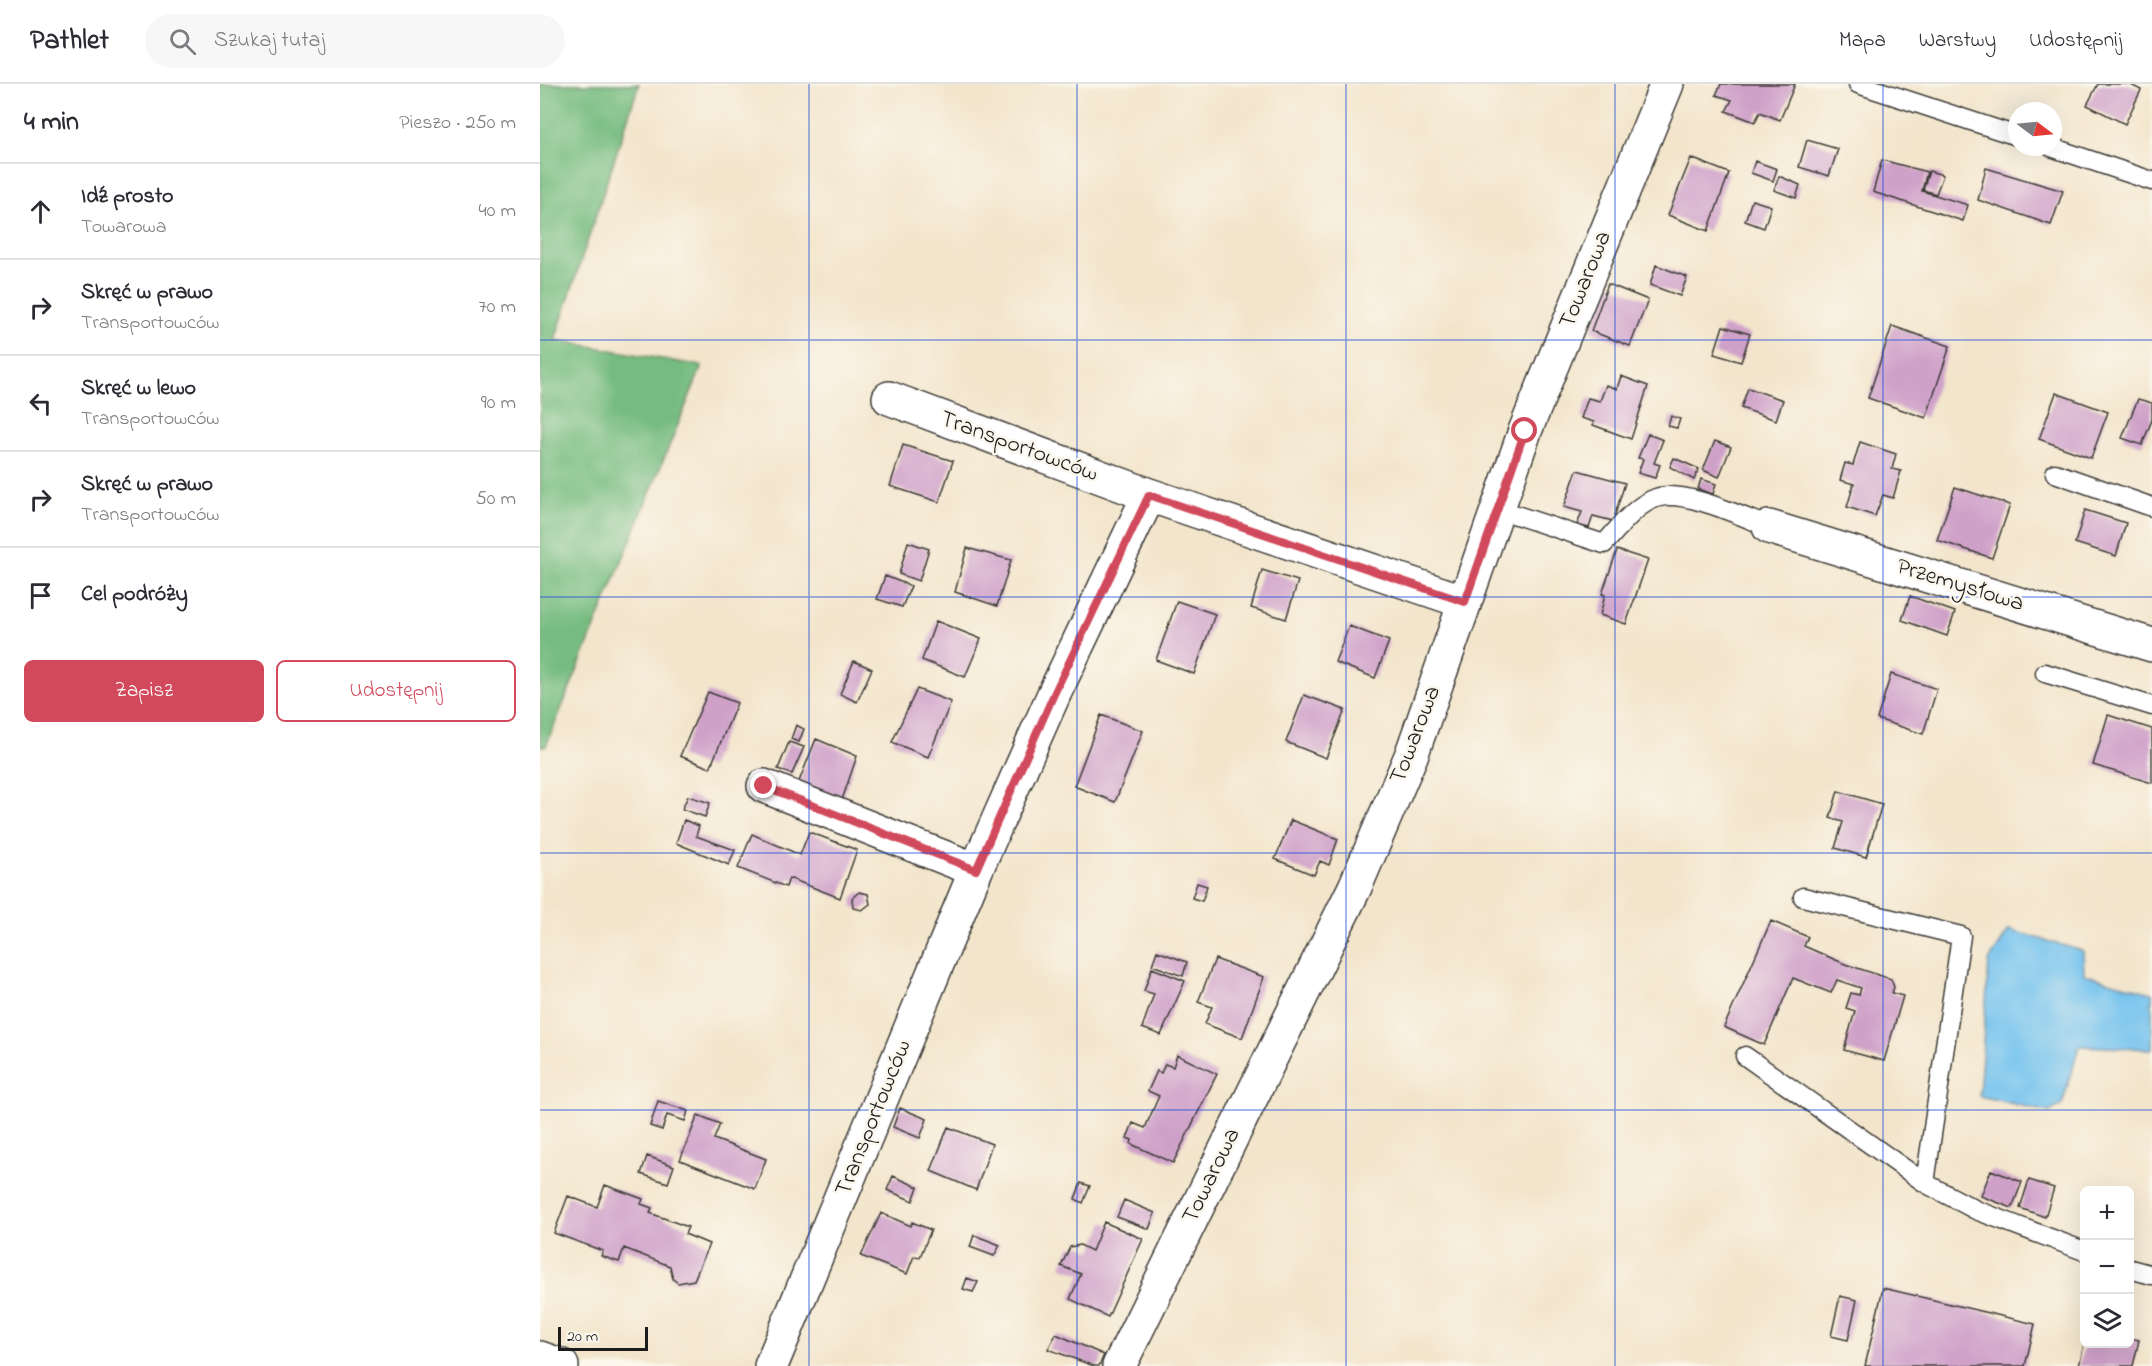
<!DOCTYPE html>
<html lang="pl">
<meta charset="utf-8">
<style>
:root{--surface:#fff;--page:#f7f7f7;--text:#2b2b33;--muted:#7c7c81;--line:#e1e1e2;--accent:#d1495b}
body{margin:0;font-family:"Indie Flower",sans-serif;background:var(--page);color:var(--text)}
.controls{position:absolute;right:18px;bottom:18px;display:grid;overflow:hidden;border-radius:9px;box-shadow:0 6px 24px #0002}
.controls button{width:54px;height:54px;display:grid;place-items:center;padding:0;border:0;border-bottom:2px solid var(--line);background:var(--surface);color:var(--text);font:30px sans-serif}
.compass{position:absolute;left:1468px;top:18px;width:54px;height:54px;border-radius:50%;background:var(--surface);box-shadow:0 6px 24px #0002;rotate:106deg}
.scale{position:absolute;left:18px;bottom:15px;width:90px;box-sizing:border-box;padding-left:6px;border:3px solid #1c1c1c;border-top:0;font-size:16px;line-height:21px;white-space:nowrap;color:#1c1c1c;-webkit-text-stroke:4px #fbf7ec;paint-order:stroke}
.stop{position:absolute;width:18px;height:18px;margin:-14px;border:4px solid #d1495b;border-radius:50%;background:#fff}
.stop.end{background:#d1495b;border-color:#fff;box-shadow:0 2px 6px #0008}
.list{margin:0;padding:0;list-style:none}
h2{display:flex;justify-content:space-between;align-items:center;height:78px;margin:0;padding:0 24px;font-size:26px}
h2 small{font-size:20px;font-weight:400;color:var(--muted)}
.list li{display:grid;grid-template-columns:39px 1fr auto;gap:18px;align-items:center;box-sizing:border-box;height:96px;padding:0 24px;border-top:2px solid var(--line)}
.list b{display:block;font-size:22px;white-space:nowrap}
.list p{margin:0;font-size:20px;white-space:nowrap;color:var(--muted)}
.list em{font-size:20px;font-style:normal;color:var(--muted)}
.actions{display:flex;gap:12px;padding:18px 24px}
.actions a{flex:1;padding:14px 0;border:2px solid var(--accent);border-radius:9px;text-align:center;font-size:21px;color:var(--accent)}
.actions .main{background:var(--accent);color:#fff}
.icon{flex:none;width:33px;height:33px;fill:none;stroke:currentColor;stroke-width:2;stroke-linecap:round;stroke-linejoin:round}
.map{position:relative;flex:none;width:1612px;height:1282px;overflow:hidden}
header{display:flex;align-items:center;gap:36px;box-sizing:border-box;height:84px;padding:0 30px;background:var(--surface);border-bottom:2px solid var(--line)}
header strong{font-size:28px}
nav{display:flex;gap:33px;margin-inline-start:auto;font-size:21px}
.search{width:420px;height:54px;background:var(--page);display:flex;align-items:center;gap:15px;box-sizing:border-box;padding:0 21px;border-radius:33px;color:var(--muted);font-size:22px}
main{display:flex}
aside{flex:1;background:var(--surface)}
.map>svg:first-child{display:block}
</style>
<header>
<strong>Pathlet</strong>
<div class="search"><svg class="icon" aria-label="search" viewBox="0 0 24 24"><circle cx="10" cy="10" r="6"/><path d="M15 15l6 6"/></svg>Szukaj tutaj</div>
<nav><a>Mapa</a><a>Warstwy</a><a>Udostępnij</a></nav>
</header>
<main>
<aside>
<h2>4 min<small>Pieszo · 250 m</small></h2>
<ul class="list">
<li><svg class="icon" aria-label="ahead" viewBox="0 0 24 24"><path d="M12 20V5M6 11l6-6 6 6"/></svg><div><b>Idź prosto</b><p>Towarowa</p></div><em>40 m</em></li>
<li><svg class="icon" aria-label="right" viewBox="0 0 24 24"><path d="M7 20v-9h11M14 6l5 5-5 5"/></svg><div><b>Skręć w prawo</b><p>Transportowców</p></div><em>70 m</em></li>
<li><svg class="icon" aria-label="left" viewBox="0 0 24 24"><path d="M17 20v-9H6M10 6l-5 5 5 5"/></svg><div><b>Skręć w lewo</b><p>Transportowców</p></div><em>90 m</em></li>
<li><svg class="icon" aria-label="right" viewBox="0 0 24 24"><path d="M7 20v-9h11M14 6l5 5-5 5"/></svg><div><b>Skręć w prawo</b><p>Transportowców</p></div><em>50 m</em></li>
<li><svg class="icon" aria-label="arrive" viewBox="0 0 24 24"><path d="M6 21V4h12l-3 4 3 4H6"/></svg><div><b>Cel podróży</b></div></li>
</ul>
<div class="actions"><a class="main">Zapisz</a><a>Udostępnij</a></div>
</aside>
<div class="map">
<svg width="1612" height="1282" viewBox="0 0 1612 1282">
<rect width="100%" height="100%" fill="#fbf7ec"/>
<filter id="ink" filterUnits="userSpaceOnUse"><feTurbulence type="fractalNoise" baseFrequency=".0167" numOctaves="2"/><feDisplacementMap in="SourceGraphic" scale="12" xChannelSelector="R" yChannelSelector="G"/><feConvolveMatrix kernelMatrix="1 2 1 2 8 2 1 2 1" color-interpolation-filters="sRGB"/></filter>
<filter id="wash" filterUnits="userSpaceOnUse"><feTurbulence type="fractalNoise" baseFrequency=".008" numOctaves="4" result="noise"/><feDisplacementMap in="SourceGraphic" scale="24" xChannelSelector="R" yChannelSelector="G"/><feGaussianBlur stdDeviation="1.35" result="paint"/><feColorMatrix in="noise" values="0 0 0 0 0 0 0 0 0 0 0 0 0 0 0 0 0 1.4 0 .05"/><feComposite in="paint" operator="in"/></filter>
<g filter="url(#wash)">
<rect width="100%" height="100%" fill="#f3e5cc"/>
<!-- forest -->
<path fill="#76bc80" stroke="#496c4e" stroke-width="1.5" d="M0,0h99l-84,256 147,26 -156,380h-6z"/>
<!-- water -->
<path fill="#73c2ee" stroke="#486f85" stroke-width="1.5" d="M1469,846l74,21 1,23 68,19v56l-73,-3 -17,59 -13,7 -70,-16 10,-135z"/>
<g id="blocks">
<!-- building -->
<path fill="#cfa1c9" d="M1181,0h74l-15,36 -20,-8 -5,10 -29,-11 6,-11 -16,-5z
M1558,0h31l12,6 -16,34 -38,-19z
M1267,56l31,9 -9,27 -30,-9z
M1151,74l38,15 -21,58 -40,-16z
M1342,76l45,12 -5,19 46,14 -5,16 -90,-29z
M1215,77l22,8 -4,12 -22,-8z
M1446,84l77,23 -12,34 -73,-25z
M1389,87l14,4 -7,19 -13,-4z
M1239,92l21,9 -4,13 -22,-8z
M1212,116l19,6 -7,22 -19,-7z
M1116,181l31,12 -7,19 -30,-11z
M1068,200l40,16 -18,46 -39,-15z
M1183,242l27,8 -9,28 -27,-8z
M1352,242l58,20 -24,72 -58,-20z
M1081,292l27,10 -17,53 -38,-14 1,-3 -13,-4 7,-20 12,3 6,-16 11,4z
M1208,304l35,12 -7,20 -35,-12z
M1516,309l52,19 -17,46 -52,-19z
M1598,315l14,4v17l-10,25 -20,-7z
M1131,332l9,3 -3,9 -9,-2z
M1108,350l15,6 -9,23 6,2 -5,13 -17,-5 5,-14 -5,-1z
M1175,357l16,6 -12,30 -16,-7z
M1320,358l36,12 -4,15 9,2 -8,27 -10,-3 -8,21 -28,-9 7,-23 -14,-4 5,-17 8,2z
M363,361l50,16 -14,41 -49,-16z
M1134,374l25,11 -5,11 -24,-13z
M1037,386l48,13 -12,38 -20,-5 -4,12 -12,-3 5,-13 -18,-5z
M1161,395l15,5 -3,10 -15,-5z
M1415,403l55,18 -18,53 -55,-18z
M1545,426l41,13 -10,33 -41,-13z
M368,458l21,7 -10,32 -20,-7z
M427,464l44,12 -14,46 -42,-14z
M1077,466l31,10 -22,64 -26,-9 5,-20 -3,-1z
M722,486l36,11 -12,38 -35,-11z
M345,492l26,10 -9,21 -25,-8z
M1370,512l45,16 -8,24 -45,-16z
M637,517l38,13 -21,60 -38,-14z
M396,537l45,18 -16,38 -43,-17z
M809,542l40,15 -14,37 -40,-16z
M314,577l18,8 -15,33 -17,-8z
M1351,590l46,15 -14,45 -46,-15z
M377,605l34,13 -23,55 -36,-15z
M168,608l29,11 -27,65 -30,-12z
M764,611l41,15 -19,48 -40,-16z
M561,631l42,16 -28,71 -41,-16z
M1568,631l44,14v54l-59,-18z
M256,641l8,4 -5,13 -8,-3z
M276,655l41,17 -15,44 -44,-16z
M249,658l15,5 -12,27 -14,-5z
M1298,707l44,13 -16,53 -31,-9 8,-26 -13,-4z
M148,712l22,7 -5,14 -23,-8z
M144,736l15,6 -3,10 39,14 -6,15 -53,-22z
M751,736l47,19 -9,26 -9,-4 -6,14 -39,-16z
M269,748l48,18 -17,48 -51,-20 -3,9 -48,-19 14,-34 48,21z
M657,799l10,3 -5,15 -10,-3z
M319,808l9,2 2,10 -8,6 -9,-2 -1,-10z
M1231,837l37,16 -4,9 41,18 46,15 3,8 -2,6 11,3 -19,65 -40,-11 11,-39 -9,-3 5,-15 8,2 2,-7 -24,-8 -6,13 -38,-15 -29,67 -40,-18z
M617,867l30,11 -4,14 -31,-11z
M675,875l49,18 -22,61 -37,-14 7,-17 -14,-5z
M612,884l33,13 -24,54 -19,-7 12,-34 -10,-3z
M637,971l40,19 -44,89 -42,-19 1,-4 -5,-2 6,-15 12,5 14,-32 -11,-5 9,-20 4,2 4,-9 8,3z
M118,1017l30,10 -3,10 -18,-6 -5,15 -12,-4z
M360,1024l27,11 -7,19 -27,-11z
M158,1031l22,9 -6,15 52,20 -11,30 -75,-29z
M408,1043l44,17 -16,46 -45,-19z
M107,1072l27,10 -6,17 -27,-9z
M1451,1086l31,12 -10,26 -31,-12z
M353,1092l25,11 -5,14 -26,-11z
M1489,1096l25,8 -9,29 -25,-9z
M541,1099l9,3 -7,17 -8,-4z
M65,1101l38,14 -2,5 11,4 -2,5 38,14 -3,7 24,10 -15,36 -16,3 -5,-4 -3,-13 -46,-18 -5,14 -18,-6 2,-5 -49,-18 14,-37 29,11z
M584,1116l31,13 -6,16 -32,-12z
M341,1129l30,13 1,-4 19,8 -11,27 -6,-1 -7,18 -46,-18z
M564,1138l39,17 -35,78 -38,-18 11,-25 -20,-8 9,-19 10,-2 12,6z
M434,1151l26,10 -6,11 -24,-9z
M427,1194l11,4 -5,10 -10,-3z
M1343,1204l152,36 -10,42h-160z
M1300,1212l17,4 -9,40 -17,-4z
M516,1250l48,21 -5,11h-5l-46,-17z
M1590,1254l9,2 -6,26h-54l5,-22h46z"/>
</g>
</g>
<g filter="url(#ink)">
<use href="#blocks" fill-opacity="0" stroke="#3c3a36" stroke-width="1.5"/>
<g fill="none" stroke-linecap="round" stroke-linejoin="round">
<defs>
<path id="lane" d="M1318,0l159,52
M1511,63l101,34
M1515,389l97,34
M958,425l106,35c15,-16 30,-38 52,-46 26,-10 87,19 113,29
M1505,589l107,33
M1263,813l158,39 -36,247 51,27 108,41
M1205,972l180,127
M1590,1185l22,6"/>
<path id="street" d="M349,314l260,97 316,107
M1229,443l383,118
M224,702l212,84
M0,1274l22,8
M231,1282l205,-496 78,-176 95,-199
M579,1282l236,-479 56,-131 114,-325 142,-347"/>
</defs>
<!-- lane casing -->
<use href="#lane" stroke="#3c3a36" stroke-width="21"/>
<!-- street casing -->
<use href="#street" stroke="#3c3a36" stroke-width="36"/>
<!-- lane -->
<use href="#lane" stroke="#fff" stroke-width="18"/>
<!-- street -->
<use href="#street" stroke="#fff" stroke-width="33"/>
</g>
</g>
<g fill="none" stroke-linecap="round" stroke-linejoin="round" filter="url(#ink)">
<!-- route -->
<path stroke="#d1495b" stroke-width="8" d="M224,702l212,84 78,-176 95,-199 316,107 60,-171"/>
</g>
<!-- grid -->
<path fill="none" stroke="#1d4ed8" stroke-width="1.5" stroke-opacity="0.55" d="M269,0v1282M537,0v1282M806,0v1282M1075,0v1282M1343,0v1282M0,256h1612M0,513h1612M0,769h1612M0,1026h1612"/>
<g text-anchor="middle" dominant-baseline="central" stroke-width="5" stroke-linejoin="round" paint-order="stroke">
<!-- street labels -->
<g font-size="24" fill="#1c1c1c" stroke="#fbf7ec">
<text transform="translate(1046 196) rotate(-68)">Towarowa</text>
<text transform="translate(479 363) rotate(20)">Transportowców</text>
<text transform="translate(1420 502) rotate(17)">Przemysłowa</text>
<text transform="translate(876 651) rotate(-69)">Towarowa</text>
<text transform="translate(334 1034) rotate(-68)">Transportowców</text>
<text transform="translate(672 1092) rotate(-64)">Towarowa</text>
</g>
</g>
</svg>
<div class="controls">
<button>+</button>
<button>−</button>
<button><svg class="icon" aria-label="layers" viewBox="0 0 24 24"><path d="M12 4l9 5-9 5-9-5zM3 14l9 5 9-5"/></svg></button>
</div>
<svg class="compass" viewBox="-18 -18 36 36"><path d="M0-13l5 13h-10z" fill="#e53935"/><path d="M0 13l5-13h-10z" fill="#7c7c81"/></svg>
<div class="scale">20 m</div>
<div class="stop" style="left:985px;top:347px"></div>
<div class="stop end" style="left:224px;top:702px"></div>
</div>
</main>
